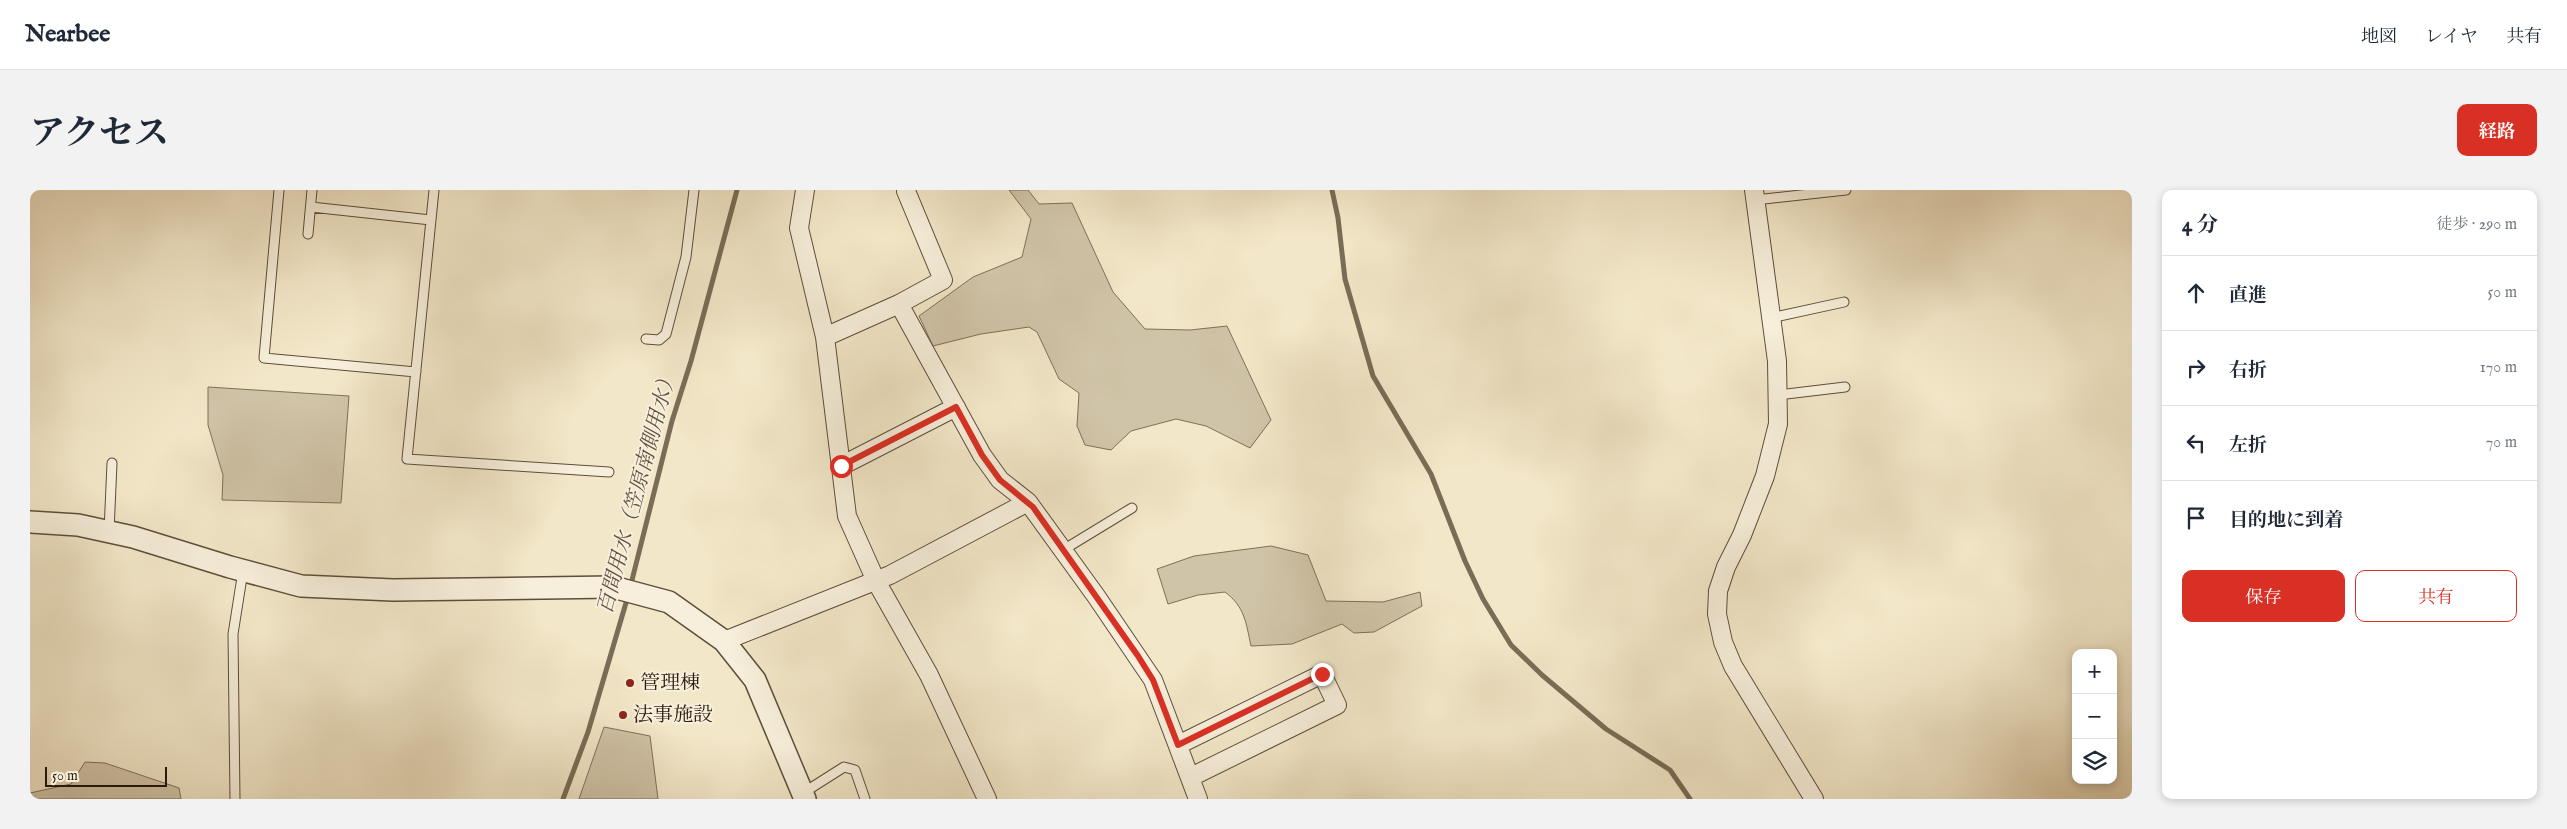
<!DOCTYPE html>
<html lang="ja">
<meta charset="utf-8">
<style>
:root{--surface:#fff;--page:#f2f2f3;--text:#1f2937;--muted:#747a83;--line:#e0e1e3;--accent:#d93025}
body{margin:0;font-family:"IM FELL English","Noto Serif JP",serif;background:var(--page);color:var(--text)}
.controls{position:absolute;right:15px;bottom:15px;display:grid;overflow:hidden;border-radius:10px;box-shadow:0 2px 8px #0003}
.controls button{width:45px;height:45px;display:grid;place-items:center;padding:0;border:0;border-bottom:1px solid var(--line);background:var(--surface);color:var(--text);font:25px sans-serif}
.scale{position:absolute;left:15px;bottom:12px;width:122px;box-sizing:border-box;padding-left:5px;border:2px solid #2b1b0b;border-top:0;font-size:14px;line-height:18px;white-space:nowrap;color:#2b1b0b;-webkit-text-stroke:4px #f7efdb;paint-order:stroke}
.stop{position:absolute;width:15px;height:15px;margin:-11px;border:4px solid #d93025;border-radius:50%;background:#fff}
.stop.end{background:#d93025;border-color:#fff;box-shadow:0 1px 5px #0008}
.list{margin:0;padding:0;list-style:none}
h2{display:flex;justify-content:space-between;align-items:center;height:65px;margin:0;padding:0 20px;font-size:21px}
h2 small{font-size:16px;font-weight:400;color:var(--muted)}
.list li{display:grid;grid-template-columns:32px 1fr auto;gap:15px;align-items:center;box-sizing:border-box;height:75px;padding:0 20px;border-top:1px solid var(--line)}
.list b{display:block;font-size:19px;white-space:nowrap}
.list em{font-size:16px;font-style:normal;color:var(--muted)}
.actions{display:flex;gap:10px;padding:15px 20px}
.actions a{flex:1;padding:11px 0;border:1px solid var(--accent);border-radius:10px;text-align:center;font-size:18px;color:var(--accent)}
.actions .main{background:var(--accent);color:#fff}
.icon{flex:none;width:28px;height:28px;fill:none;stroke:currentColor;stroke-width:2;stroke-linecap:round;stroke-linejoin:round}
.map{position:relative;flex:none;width:2102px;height:609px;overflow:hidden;border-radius:10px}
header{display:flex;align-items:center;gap:30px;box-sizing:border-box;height:70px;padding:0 25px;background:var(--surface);border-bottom:1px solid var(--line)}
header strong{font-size:24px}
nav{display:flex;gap:28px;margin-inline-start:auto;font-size:18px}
.intro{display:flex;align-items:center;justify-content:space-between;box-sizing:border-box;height:120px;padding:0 30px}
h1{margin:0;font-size:35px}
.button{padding:12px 22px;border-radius:10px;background:var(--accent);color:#fff;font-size:18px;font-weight:700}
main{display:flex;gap:30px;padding:0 30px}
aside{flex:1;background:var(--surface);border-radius:10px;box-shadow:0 2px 8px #0003}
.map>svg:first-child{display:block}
</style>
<header>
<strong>Nearbee</strong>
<nav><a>地図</a><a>レイヤ</a><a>共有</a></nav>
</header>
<div class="intro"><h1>アクセス</h1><a class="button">経路</a></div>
<main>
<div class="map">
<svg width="2102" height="609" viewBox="0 0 2102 609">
<rect width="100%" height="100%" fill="#f2e7c8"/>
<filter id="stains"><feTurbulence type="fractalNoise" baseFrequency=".004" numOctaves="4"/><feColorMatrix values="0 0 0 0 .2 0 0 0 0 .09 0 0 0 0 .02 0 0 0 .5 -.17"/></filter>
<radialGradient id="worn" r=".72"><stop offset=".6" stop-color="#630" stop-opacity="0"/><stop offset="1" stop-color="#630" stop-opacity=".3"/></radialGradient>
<!-- green -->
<path fill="#d0c4a8" stroke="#7e705a" d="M979,0h19l11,14 33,-1 41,89 32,37 45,1 37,-4 44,94 -21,28 -44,-22 -30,-7 -45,12 -20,19 -26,-5 -8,-19 2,-33 -20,-14 -22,-47 -8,-5 -48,7 -48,12 -14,-30 54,-39 49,-20 9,-38z
M178,197l141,9 -8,107 -119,-3 1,-25 -15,-50z
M1241,356l37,9 18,46 57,1 37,-10 2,14 -48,26 -20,1 -12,-9 -50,20 -41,2c-5,-23 -6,-39 -26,-54l-27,3 -30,9 -11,-35 37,-13z
M574,537l46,9 8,63h-79z
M55,572l20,1 74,25 2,11h-151v-6l41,-9z"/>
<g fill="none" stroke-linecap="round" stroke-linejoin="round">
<!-- stream -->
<path stroke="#7a6c56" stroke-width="5" d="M1302,0l6,28 7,61 28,97 58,98 34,87 18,38 28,46 31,30 64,54 64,41 20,29
M600,398l42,-167 19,-60 46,-171
M533,609l25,-67 40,-136"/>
<defs>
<path id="service" d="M249,0l-15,168 152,14
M404,0l-27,269 202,13
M1725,10l91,-10
M281,17l120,13
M278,44l4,-44
M1741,128l73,-16
M616,149l13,1 7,-6 20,-77 8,-67
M1748,205l67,-8
M79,342l3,-69
M1033,360l69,-42
M773,603l41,-26 11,3 10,29
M205,609l-2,-165 10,-63"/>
<path id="minor" d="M775,0l-6,38 26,109 22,179 29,65 53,94 58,124
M1724,0l23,171 1,63 -13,52 -23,59 -16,32 -8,24 -1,23 6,28 10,24 81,133
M869,114l83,151 18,25 28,22
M795,147l74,-33 44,-24 -37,-89
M811,276l115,-59
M694,451l166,-66 138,-73 68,94 57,84 45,119
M1148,555l144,-71 15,31 -146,72"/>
<path id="tertiary" d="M0,332l48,3 55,12 97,30 71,19 92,4 220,-3 56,15 55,39 31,39 50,119"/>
</defs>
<!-- service casing -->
<use href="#service" stroke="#5d4e3a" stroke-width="11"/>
<!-- minor casing -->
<use href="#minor" stroke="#5d4e3a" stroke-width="20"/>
<!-- tertiary casing -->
<use href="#tertiary" stroke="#5d4e3a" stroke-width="24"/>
<!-- service -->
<use href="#service" stroke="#f7efdb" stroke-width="9"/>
<!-- minor -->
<use href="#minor" stroke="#f7efdb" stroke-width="18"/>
<!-- tertiary -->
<use href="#tertiary" stroke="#f7efdb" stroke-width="21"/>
</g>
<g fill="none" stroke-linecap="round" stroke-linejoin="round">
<!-- route -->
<path stroke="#d93025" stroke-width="6" d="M811,276l115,-59 26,48 18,25 33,27 105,149 15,24 25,65 144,-71"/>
</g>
<!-- markers -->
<g fill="#8f2418" stroke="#f7efdb" stroke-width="2">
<circle cx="600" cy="493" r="5"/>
<circle cx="593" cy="525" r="5"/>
</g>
<g text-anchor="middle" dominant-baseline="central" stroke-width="4" stroke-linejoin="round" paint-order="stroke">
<!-- poi labels -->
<g font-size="20" fill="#2b1b0b" stroke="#f7efdb" text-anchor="start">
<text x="610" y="493">管理棟</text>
<text x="603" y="525">法事施設</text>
</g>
<!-- water labels -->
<g font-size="21" font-style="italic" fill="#5f513d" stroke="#f7efdb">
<text transform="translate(608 302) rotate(-75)">百間用水（笠原南側用水）</text>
</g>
</g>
<rect width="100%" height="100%" filter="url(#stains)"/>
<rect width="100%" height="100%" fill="url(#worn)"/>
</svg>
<div class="controls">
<button>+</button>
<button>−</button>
<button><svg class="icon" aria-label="layers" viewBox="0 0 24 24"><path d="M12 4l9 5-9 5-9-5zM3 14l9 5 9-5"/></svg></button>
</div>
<div class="scale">50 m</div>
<div class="stop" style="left:811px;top:276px"></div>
<div class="stop end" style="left:1292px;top:484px"></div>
</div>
<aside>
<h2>4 分<small>徒歩 · 290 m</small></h2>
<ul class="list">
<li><svg class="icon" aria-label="ahead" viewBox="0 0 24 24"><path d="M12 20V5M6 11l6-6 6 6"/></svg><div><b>直進</b></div><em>50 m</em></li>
<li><svg class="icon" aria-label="right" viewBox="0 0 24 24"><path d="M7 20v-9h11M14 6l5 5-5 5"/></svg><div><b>右折</b></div><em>170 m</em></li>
<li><svg class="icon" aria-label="left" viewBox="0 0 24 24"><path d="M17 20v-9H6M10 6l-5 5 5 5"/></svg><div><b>左折</b></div><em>70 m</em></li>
<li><svg class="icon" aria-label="arrive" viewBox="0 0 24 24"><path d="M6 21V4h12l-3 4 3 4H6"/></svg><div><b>目的地に到着</b></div></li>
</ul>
<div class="actions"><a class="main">保存</a><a>共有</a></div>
</aside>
</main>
